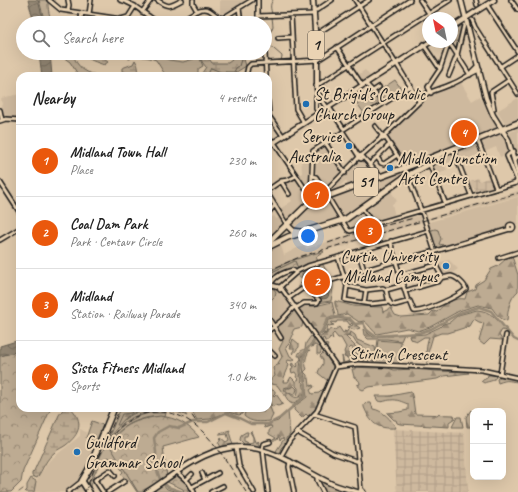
<!DOCTYPE html>
<meta charset="utf-8">
<style>
:root{--surface:#fff;--page:#f2f2f2;--text:#222;--muted:#767676;--line:#e0e0e0;--accent:#ea580c}
body{margin:0;font-family:Caveat,sans-serif;background:var(--page);color:var(--text)}
.controls{position:absolute;right:12px;bottom:12px;display:grid;overflow:hidden;border-radius:8px;box-shadow:0 4px 16px #0002}
.controls button{width:36px;height:36px;display:grid;place-items:center;padding:0;border:0;border-bottom:1px solid var(--line);background:var(--surface);color:var(--text);font:20px sans-serif}
.compass{position:absolute;left:422px;top:12px;width:36px;height:36px;border-radius:50%;background:var(--surface);box-shadow:0 4px 16px #0002;rotate:327deg}
.you{position:absolute;left:308px;top:236px;width:14px;height:14px;margin:-10px;border:3px solid #fff;border-radius:50%;background:#1a73e8;box-shadow:0 0 0 6px #1a73e833}
.badge{display:grid;place-items:center;width:26px;height:26px;border-radius:50%;background:var(--accent);color:#fff;font-size:13px;font-weight:700}
.pin{position:absolute;translate:-50% -50%;border:2px solid #fff;box-shadow:0 1px 4px #0006}
.list{margin:0;padding:0;list-style:none}
h2{display:flex;justify-content:space-between;align-items:center;height:52px;margin:0;padding:0 16px;font-size:17px}
h2 small{font-size:13px;font-weight:400;color:var(--muted)}
.list li{display:grid;grid-template-columns:26px 1fr auto;gap:12px;align-items:center;box-sizing:border-box;height:72px;padding:0 16px;border-top:1px solid var(--line)}
.list b{display:block;font-size:15px;white-space:nowrap}
.list p{margin:0;font-size:13px;white-space:nowrap;color:var(--muted)}
.list em{font-size:13px;font-style:normal;color:var(--muted)}
.icon{flex:none;width:22px;height:22px;fill:none;stroke:currentColor;stroke-width:2;stroke-linecap:round;stroke-linejoin:round}
.map{position:relative;flex:none;width:518px;height:492px;overflow:hidden}
.search{position:absolute;background:var(--surface);box-shadow:0 4px 16px #0002;left:16px;top:16px;width:256px;height:44px;display:flex;align-items:center;gap:10px;box-sizing:border-box;padding:0 14px;border-radius:22px;color:var(--muted);font-size:15px}
.panel{position:absolute;background:var(--surface);box-shadow:0 4px 16px #0002;left:16px;top:72px;width:256px;height:340px;border-radius:12px}
.map>svg:first-child{display:block}
</style>
<div class="map">
<svg width="518" height="492" viewBox="0 0 518 492">
<defs>
<pattern id="industrial-grid" width="8" height="8" patternUnits="userSpaceOnUse"><rect width="8" height="8" fill="#ceb99e"/><path d="M0 4h8M4 0v8" fill="none" stroke="#b09e88"/></pattern>
<pattern id="forest-firs" width="22" height="20" patternUnits="userSpaceOnUse"><rect width="22" height="20" fill="#bdab92"/><path d="M5 1l3.5 6h-7zM16 11l3.5 6h-7z" fill="#998a76"/></pattern>
<pattern id="wetland-marsh" width="20" height="14" patternUnits="userSpaceOnUse"><rect width="20" height="14" fill="#bdab92"/><path d="M1 5h8M5 5V1M11 12h8M15 12V8" fill="none" stroke="#998a76"/></pattern>
<pattern id="park-crowns" width="20" height="18" patternUnits="userSpaceOnUse"><rect width="20" height="18" fill="#bdab92"/><path d="M2 6a3 3 0 1 1 6 0M12 15a3 3 0 1 1 6 0" fill="none" stroke="#998a76"/></pattern>
<pattern id="water-waves" width="16" height="10" patternUnits="userSpaceOnUse"><rect width="16" height="10" fill="#938673"/><path d="M0 5q4-4 8 0t8 0" fill="none" stroke="#776d5e"/></pattern>
</defs>
<rect width="100%" height="100%" fill="#dec8aa"/>
<filter id="ink" filterUnits="userSpaceOnUse"><feTurbulence type="fractalNoise" baseFrequency=".025" numOctaves="2"/><feDisplacementMap in="SourceGraphic" scale="8" xChannelSelector="R" yChannelSelector="G"/><feConvolveMatrix kernelMatrix="1 2 1 2 8 2 1 2 1" color-interpolation-filters="sRGB"/></filter>
<g filter="url(#ink)">
<!-- built -->
<path fill="#ceb99e" d="M220,0h28l-18,12 -10,2z
M365,70l5,6 -8,5 -4,-6z
M460,81l12,20 8,-5 17,33 -66,27 -4,-5 -4,1 -19,13 -19,-28 39,-41z
M326,83l4,8 -7,5 -3,-8z
M20,94v24l-16,-2 -3,-18z
M518,98v24l-12,4 -9,-15z
M518,127v23l-2,1 -6,-16v-3l6,-2 -1,-2z
M503,131l9,21 -12,5 -4,-10 -14,6 -4,-12z
M477,143l4,10 -21,9 -4,-10z
M324,145h1l17,26 -17,18 -11,-18 1,-19z
M452,153l3,7 -11,4 3,6 -10,5 -4,-11z
M301,157h10l-2,26 -6,1 -5,-8 4,-3z
M361,160h2l6,7 8,10 -28,10 -3,-7 -12,12 -5,1 -2,-1 15,-15 1,1z
M404,171l1,5 -15,14 7,11 -5,3 3,12 -43,12 -21,-31z
M294,178l14,19 -2,7 -18,16 -8,-11 12,-8 -2,-3 2,-2 -9,-14z
M518,191v5l-75,21 -1,-1 -16,5 -1,-2z
M518,197v27l-7,1 -7,4 -67,20 -11,-26z
M327,198l13,21 -39,11 -9,-1 -1,-6 17,-17z
M269,213l3,4 2,-1 2,3 5,-2 4,7 -17,17v-26z
M421,215l2,7 -73,21v2l-7,2 -1,-1 -10,2 -29,9 -35,15v-22l12,-7 4,12 13,-7 8,-2 1,3 51,-17z
M358,252l3,7 -11,3h-10l-1,-4z
M449,260l9,9 -7,5 1,1 -9,2 -7,-14 4,-2 1,1z
M268,286l10,3 13,16 -10,14 -6,5 -7,-11z
M119,408h2l-13,30 13,-14 15,-9 16,-4h15l-1,2h-17l-10,3 -11,5 -9,7 -7,8 -8,12 -16,38 -1,-3z
M80,429l6,3v6l11,5 -13,32 -4,6 6,10v1h-3l1,-1 -1,1h-51l5,-13 12,-18 31,-25z"/>
<!-- industrial -->
<path fill="url(#industrial-grid)" d="M490,177l4,9 -18,6 -2,-5 -4,1 -2,-6 10,-4 2,3z
M393,429l71,4 4,59h-71z"/>
<!-- grass -->
<path fill="#bdab92" stroke="#6c6457" d="M39,0h9c0,8 0,19 8,23h-11z
M56,53h17c3,15 14,21 29,23h-23l-9,-14 -7,-5 -1,2z
M99,53h53l17,7 14,2 11,-3 4,-5 5,12 -5,3v7l-10,-2 -6,2h-16l-10,-16 -6,-2 -18,-3 -20,2z
M395,80l7,10 -18,11 -7,-9z
M323,251l1,1 -8,5 2,4 -20,8 -3,-8 -27,13v-2l22,-11z
M268,287l6,2 2,3 -1,4 -4,4 -3,-4z
M378,340l23,2 -2,23 -26,-2 1,-7 2,-1z
M324,352l9,15 -5,14 -10,-8 1,-3 4,-6v-4l-3,-4z
M356,354v1l6,1 1,6h-11l-2,-6z
M294,386l3,3 -2,6h-2l-7,-4v-3h3z
M268,402h1l2,3 -1,2 3,8 -3,6c-9,1 -19,2 -26,-5l1,-4 4,-3 8,3h7l-1,-4h5z
M121,408h10l1,5 -7,1 -3,7c13,-10 29,-15 45,-12v2c-25,-1 -47,8 -60,30z
M149,413h17l-1,4c-15,-2 -31,3 -43,12 -5,3 -9,10 -13,14l29,49h-1l-8,-12 -2,1 -6,-7 2,-2 -8,-14 -4,2 -2,-3 -10,7 -7,16 2,-1 1,2 -3,2 -2,4 3,5 -5,-6c14,-34 22,-63 61,-73z
M92,421l11,4 -7,17 -10,-4z
M163,484l4,5 11,3h-27z"/>
<!-- forest -->
<path fill="url(#forest-firs)" stroke="#6c6457" d="M512,256l6,19v16c-9,8 -10,19 -11,30 -7,-2 -11,-7 -15,-13l-14,-3 -19,6 -29,16 -12,4 -11,-3 -30,6c-6,-4 -7,-9 -13,-13l-5,1 -12,-8 -9,2c0,-6 -4,-10 -3,-15l18,5 29,1 1,5 8,-4 4,7 6,2 28,-2 4,-4 4,1c6,-8 18,-15 28,-13l2,-7 8,-3 1,-4 8,-5 7,-11 7,-3 9,-8z
M332,302l3,13c-11,3 -8,7 -13,15 -1,2 -3,3 -5,5l-19,-27 6,-3 11,1z
M293,309l9,10 -1,1 2,1 -1,6 -8,2 -2,4 1,2 -4,9 -3,3 4,9 5,3 -3,2 -4,-1 -1,2 2,2c-1,7 -5,11 -6,18h5l3,-5 4,4 -1,4 -4,3 -3,-1 -3,1 1,3 2,1v2l2,-1c4,4 7,6 12,3v3l-9,5 -3,-2 -3,-5 1,-2h-3l-7,-10 -6,-1 -2,-3 6,-5 -2,-8 2,-2 5,-2 -2,-1 4,-6 -3,-8 4,-8 -2,-1 1,-2 -6,-11 3,-1z
M477,310c14,1 21,10 30,21l-5,-1 -3,5 3,5 -12,-1 -6,6 -5,-4 5,-18 -5,-1 -5,-3 -4,7 -22,7h-7l-8,3 -5,17 2,2 -3,9c-1,-8 -1,-20 2,-27h-5l-8,5 -1,-2 -5,-1 -1,-3 2,-1 14,-1 15,-7 3,-3 7,-2 8,-7z
M338,318l11,2 11,8 -6,2 -6,-3 5,-2 -1,-2 -2,2 -3,-4h-10l-1,2 -4,-1 -1,2 3,1 -5,1 -1,-1 -2,9 -3,-1 -3,2 4,-5 5,-10z
M339,327l4,6 2,-1 -1,-1 3,1v-1l2,-2 1,3 -1,2 2,-2 4,3 2,5 18,7 1,7 -8,3 1,5h-6l-2,-9 3,-2 1,-2 -9,-6 -3,-5 -5,-3h2l-5,1 16,16 -1,2 -3,1 -1,-3 -3,2v-6l-2,-1 -3,3v4h1l3,8 -9,3 -1,-9 2,7 5,-2 -1,-3 -4,-1 1,-3 -1,-2 2,-5 -5,-9h-3l-4,-5 -2,2 1,5 -3,-3 -2,4h-3l-1,-3 -2,1 2,5 4,1 -1,2 1,4h-1l-8,-13 5,-4h3v-2l5,-3 3,1z
M363,329l10,8 31,-3 -3,7 -14,-2h-19l-4,-4z
M311,336h3c0,6 -7,11 -10,17 -3,5 -4,12 -4,18 0,4 2,7 2,10h-1c4,3 4,11 2,15l-2,-1 -3,1 -1,-2 1,-2v-4l-2,-2v-5l3,-2 -3,-2 1,-2 -2,-3 -3,1 -1,-3 2,-3 -2,-2 1,-2 5,4 1,-1 -1,-2 4,-5 -1,-3h-2c1,-5 3,-5 7,-7l1,-6z
M293,339l6,5v3l-6,7 -1,-1 2,-3v-2h-4z
M315,340h2c4,5 6,8 3,14h-3v-8l-2,-1 -3,2h-1z
M310,350c-4,4 -6,14 -3,19l-3,3 3,3v4l2,-1 1,8 3,-1 1,2 -4,3 2,4 7,-1 4,-4 2,1c-3,3 -2,5 -4,9 -3,7 -7,13 -13,17l-2,-2 -4,4 -8,-8 1,-4 12,-9c-1,-4 0,-9 -1,-13 -2,-12 -6,-22 1,-33z
M355,367l17,1h16l6,2 19,-1 23,2 31,1 2,1 -25,3 -7,3 -31,4 -38,4 -5,3 -4,-2 -2,-3 3,-1c0,-4 -3,-5 -6,-7l-2,-8h3z
M488,375h6l2,2c-3,5 -8,4 -12,6l-3,-2 6,-3z
M501,376l17,3v3c-11,-1 -9,-3 -20,1l-1,-4z
M268,385l3,3 1,2 3,1v2l-2,2 1,1 2,-2 7,10 -5,2 -3,-1 -3,2 -2,-6h-2z
M411,392l2,7 2,15 39,1 1,3 -6,4v5l-49,-3 -3,-1 -1,-3h-2l-7,-7 12,-1 9,-2v-6c-6,-2 -11,-5 -17,-4 -5,0 -8,3 -13,1l-3,-5h15z
M368,403h3l2,6c9,1 19,11 23,19 -19,1 -25,-4 -32,-21v-3z
M131,408h50l6,8c-22,-10 -51,-13 -68,9h-2l5,-11 10,-1z
M190,408h45l8,3 -1,3 -3,1 -11,-3 -18,7 -13,1z
M471,410l1,1 1,16h-6l-1,-10z
M288,411l2,23 -2,3 -2,1v5l-5,5 -2,6 -3,-1v-2l8,-12 -2,-1 -2,3 -1,-4h-1l-1,3h-4l3,-2 -7,-4v-3l3,-4 -2,-1 -5,2 -1,-3 14,-4z
M457,417h4l2,10h-11z
M230,430l-1,2 4,13h4l-6,2 -4,-1 -2,2 -4,-1 -3,-5 2,-1 1,-3 5,4 3,-2 -2,-6 -7,1v-2z
M251,431l4,11 2,1 1,-2 1,1 -1,2 3,2 -1,2 -8,-3h-7l-5,-5 1,-5 5,-3h2l-1,4h-3v5l5,2 4,-1v-5l-3,-5z"/>
<!-- wetland -->
<path fill="url(#wetland-marsh)" stroke="#6c6457" d="M82,53c4,0 24,6 26,9l-4,3c-7,-3 -17,-5 -22,-12z
M200,53h3l2,5 5,2 2,3h16l4,-3 -2,-6 2,-1h15h-2l-1,6 2,7 -16,10h-30l6,-9 -4,-5z
M135,60c4,6 3,9 4,15l2,1h-7l-12,-5v-3l11,-4z
M64,408h7c13,14 9,26 -5,37 -4,3 -8,4 -11,7 -9,7 -12,17 -18,26l-5,-2v-3l2,-2 25,-56z
M31,478l5,3 -2,11h-9l2,-2v-5z"/>
<!-- park -->
<path fill="url(#park-crowns)" stroke="#6c6457" d="M461,24l1,3 -3,15 -4,-1 -2,4 -2,-2 3,-8v-7z
M371,92l10,11 -17,10 -8,-11z
M435,229l3,1 3,9 -2,5 2,1 1,-1 2,3 -10,2 -6,-18z
M295,261l4,10 22,-9 12,19v7l-2,13 -14,2 2,-1 -10,-14 -10,3v-6l4,-4 -10,-11 -20,10 -2,4h-3v-10z
M19,351l1,57h31l-28,63 -2,11 -10,10h-11v-136z
M160,416c17,2 28,8 39,21l-36,10 4,30 -23,15h-6l-30,-49c18,-19 26,-23 52,-27z
M176,475l12,10 3,7h-7l-1,-3 -16,-7z
M318,479l36,13h-29z"/>
<!-- water -->
<path fill="url(#water-waves)" stroke="#635c50" d="M28,0h10l6,23h-10z
M39,53h11l2,23h-10z
M306,271h2l5,4h4c6,7 17,14 10,23l-4,1 -9,-11 -12,-11v-3z
M20,340v11l-20,5v-10z"/>
<g fill="none" stroke-linecap="round" stroke-linejoin="round">
<!-- stream -->
<path stroke="#635c50" stroke-width="1" d="M272,14c-1,-5 -3,-9 1,-14
M266,43l7,-17 -1,-9
M267,43l15,13 -1,5
M124,53l6,3 -1,3
M130,59l3,-6
M207,76l4,-8 10,4h13l2,-4 3,-2 4,-13
M19,492l4,-3"/>
<!-- river -->
<path stroke="#938673" stroke-width="2.5" d="M183,492l-15,-5 -8,-8 -4,-11v-16l-2,-14 4,-6 11,-6 10,2 14,-6h15l18,-9 13,5 12,6h17l12,-6 25,-22 1,-10 -5,-15 4,-19 17,-21 6,-13 9,-1 12,1 6,6 8,-1 4,7 8,6 44,-3 12,-4 29,-16 19,-6 12,4 23,28 4,2"/>
<defs>
<path id="minor" d="M49,0l12,10 60,9 7,-2 7,-11
M68,0l1,5 -1,6
M120,0c16,3 26,17 40,23
M157,0c11,8 13,7 25,0
M193,0v4l4,7
M355,0l40,62
M420,0l12,18
M476,0l1,5
M511,0l7,10
M487,5l31,47
M239,8l2,15
M313,10h4l15,-10
M142,12l9,-12
M89,14l2,-14
M191,15l6,8
M291,15l5,94 7,12
M258,16l56,-2
M472,20l3,7 43,67
M80,23l2,-10
M97,23l2,-7
M145,23l4,-7
M177,23c9,-4 22,-18 32,-13 6,3 7,8 14,8l29,-18
M229,23l7,-4h5
M258,23v-23
M315,35l54,-35
M278,38l14,-1
M423,44l17,25
M449,44l3,3 18,28
M337,47l25,38
M265,53l1,23
M396,63l22,36
M500,67l18,-12
M449,75l8,-20 7,-30
M246,76l2,-9 3,-3 67,-4 92,-60
M367,85l17,18
M316,86l134,-86
M373,91l6,-4
M431,93l-3,-6 12,-18 9,-27
M319,94l-3,3v12l3,2
M419,97l3,1 -1,3 -3,-1z
M420,97c10,-6 21,-8 32,-13 10,-4 18,-11 28,-14
M268,102l1,14 14,20
M329,107l14,21
M494,109l-3,-17 18,-12
M0,110l2,10
M0,121l6,-2 14,1
M375,126l7,9
M344,129l67,-43
M343,132l15,23 1,3 2,1 2,-1 -1,-3 -3,1
M385,135l35,-34
M385,137l18,27 20,51 11,34
M273,141l35,52
M478,141l18,47
M325,142l20,31
M453,149l18,46
M362,155l18,-16 2,-4 3,1 -1,3 -3,-2
M359,157l-34,35 23,38 2,1 166,-48 1,-3 -10,-24 2,-2 5,-3
M363,157l18,20
M377,157l4,6 3,1 13,-9
M515,161v-3l3,-1
M429,163l16,39
M369,165l20,-20
M312,176l4,1 10,15
M281,181l8,13
M0,182l20,31
M268,190l13,-9 7,-1 8,-4
M308,192l3,1 -1,2h-2z
M268,194l19,31
M311,194l2,-43 30,-19
M362,208l11,16
M268,213l7,-8
M508.5 227a2.5 2.5 0 1 1 5 0a2.5 2.5 0 1 1-5 0Z
M0,240l20,-12
M391,241l1,8 16,52
M358,251l6,19
M435,252l4,-2 71,-21
M433,253l3,13 6,11
M338,257l9,29 -2,14 25,4 19,-2
M499,258l19,-6
M396,262l35,-10
M400,275l36,-10
M332,280l64,-19
M268,284l11,3
M271,284c3,-8 14,-12 22,-14l3,3
M281,286l17,-15 10,-5 120,-35
M281,286l1,3 -2,1 -1,-2z
M347,286l19,4 17,-2 3,2
M282,289l53,75 1,3
M386,290l2,9 3,5 4,1 15,-4 4,10c9,2 45,-15 52,-22 -1,-4 -9,-12 -15,-13 -3,0 -6,2 -9,1
M386,290l18,-5
M405,291l34,-10 3,-4
M289,298l13,-9 5,-1 12,12 -2,3h-13l-8,5
M364,303l2,-13
M268,317l13,21
M268,331l13,-10 14,-15
M268,349l7,7
M336,367l22,-3 91,4 33,2 36,8
M500,374l6,-39
M314,414l41,13 6,64
M297,432l36,21 26,9
M236,447l3,19 15,26
M262,449l1,-5 7,-2
M263,450l5,42
M281,456l9,-16 27,-29 19,-44
M290,461l-1,6 5,25
M177,472l12,11 5,9
M202,473l3,7
M317,477v3l6,12
M186,480l6,-6
M192,487l26,-14
M68,492l14,-11
M103,492l-8,-12 15,-10 5,6
M108,492l17,-11
M211,492l12,-6"/>
<path id="major" d="M313,0l4,60v29l2,7 8,12
M461,0l25,98 7,17 15,24 10,35
M452,27l42,-27
M472,72l5,-5
M268,146l162,-104
M147,492c19,-12 37,-27 57,-36 51,-24 81,5 124,26 9,5 20,7 29,10
M360,492l1,-2 2,2"/>
<path id="highway" d="M287,225l6,6 7,1
M268,243l41,-40 117,-43 92,-37
M268,247l20,-10 58,-18 56,-40 36,-20
M89,492l-7,-11 7,-12 25,-61"/>
</defs>
<!-- minor casing -->
<use href="#minor" stroke="#1c1c1c" stroke-width="6"/>
<!-- major casing -->
<use href="#major" stroke="#1c1c1c" stroke-width="7"/>
<!-- highway casing -->
<use href="#highway" stroke="#1c1c1c" stroke-width="8"/>
<!-- minor -->
<use href="#minor" stroke="#ead3b3" stroke-width="3"/>
<!-- major -->
<use href="#major" stroke="#ead3b3" stroke-width="4"/>
<!-- highway -->
<use href="#highway" stroke="#ead3b3" stroke-width="5"/>
<!-- rail -->
<path stroke="#1c1c1c" stroke-width="1" stroke-dasharray="6 3" stroke-linecap="butt" d="M328,243l32,-11 54,-14
M268,271l13,-6 21,-9 216,-63
M187,408l10,15
M108,436l12,-28
M99,457c11,-21 24,-39 48,-44 50,-10 77,45 99,79
M85,492l16,-40"/>
</g>
</g>
<!-- markers -->
<g fill="#1f6fb2" stroke="#ead3b3" stroke-width="1.5">
<circle cx="306" cy="104" r="4"/>
<circle cx="349" cy="146" r="4"/>
<circle cx="390" cy="168" r="4"/>
<circle cx="446" cy="266" r="4"/>
<circle cx="77" cy="452" r="4"/>
</g>
<g text-anchor="middle" dominant-baseline="central" stroke-width="4" stroke-linejoin="round" paint-order="stroke">
<!-- shield labels -->
<g fill="#ead3b3" stroke="#5a5349" stroke-width="1">
<rect x="308" y="31" width="16" height="28" rx="3"/>
<rect x="354" y="168" width="24" height="28" rx="3"/>
</g>
<g font-size="16" font-weight="bold" fill="#1c1c1c">
<text x="316" y="45">1</text>
<text x="366" y="182">51</text>
</g>
<!-- poi labels -->
<g font-size="17" fill="#1c1c1c" stroke="#ead3b3" text-anchor="start">
<text x="314" y="94">St Brigid's Catholic<tspan x="314" dy="20">Church Group</tspan></text>
<text x="341" y="136" text-anchor="end">Service<tspan x="341" dy="20">Australia</tspan></text>
<text x="398" y="158">Midland Junction<tspan x="398" dy="20">Arts Centre</tspan></text>
<text x="438" y="256" text-anchor="end">Curtin University<tspan x="438" dy="20">Midland Campus</tspan></text>
<text x="85" y="442">Guildford<tspan x="85" dy="20">Grammar School</tspan></text>
</g>
<!-- street labels -->
<g font-size="17" fill="#1c1c1c" stroke="#ead3b3">
<text transform="translate(398 354) rotate(1)">Stirling Crescent</text>
</g>
</g>
</svg>
<div class="controls">
<button>+</button>
<button>−</button>
</div>
<svg class="compass" viewBox="-18 -18 36 36"><path d="M0-13l5 13h-10z" fill="#e53935"/><path d="M0 13l5-13h-10z" fill="#767676"/></svg>
<div class="you"></div>
<div class="pin badge" style="left:316px;top:195px">1</div>
<div class="pin badge" style="left:317px;top:282px">2</div>
<div class="pin badge" style="left:369px;top:231px">3</div>
<div class="pin badge" style="left:464px;top:133px">4</div>
<div class="search"><svg class="icon" aria-label="search" viewBox="0 0 24 24"><circle cx="10" cy="10" r="6"/><path d="M15 15l6 6"/></svg>Search here</div>
<section class="panel">
<h2>Nearby<small>4 results</small></h2>
<ul class="list">
<li><span class="badge">1</span><div><b>Midland Town Hall</b><p>Place</p></div><em>230 m</em></li>
<li><span class="badge">2</span><div><b>Coal Dam Park</b><p>Park · Centaur Circle</p></div><em>260 m</em></li>
<li><span class="badge">3</span><div><b>Midland</b><p>Station · Railway Parade</p></div><em>340 m</em></li>
<li><span class="badge">4</span><div><b>Sista Fitness Midland</b><p>Sports</p></div><em>1.0 km</em></li>
</ul>
</section>
</div>
